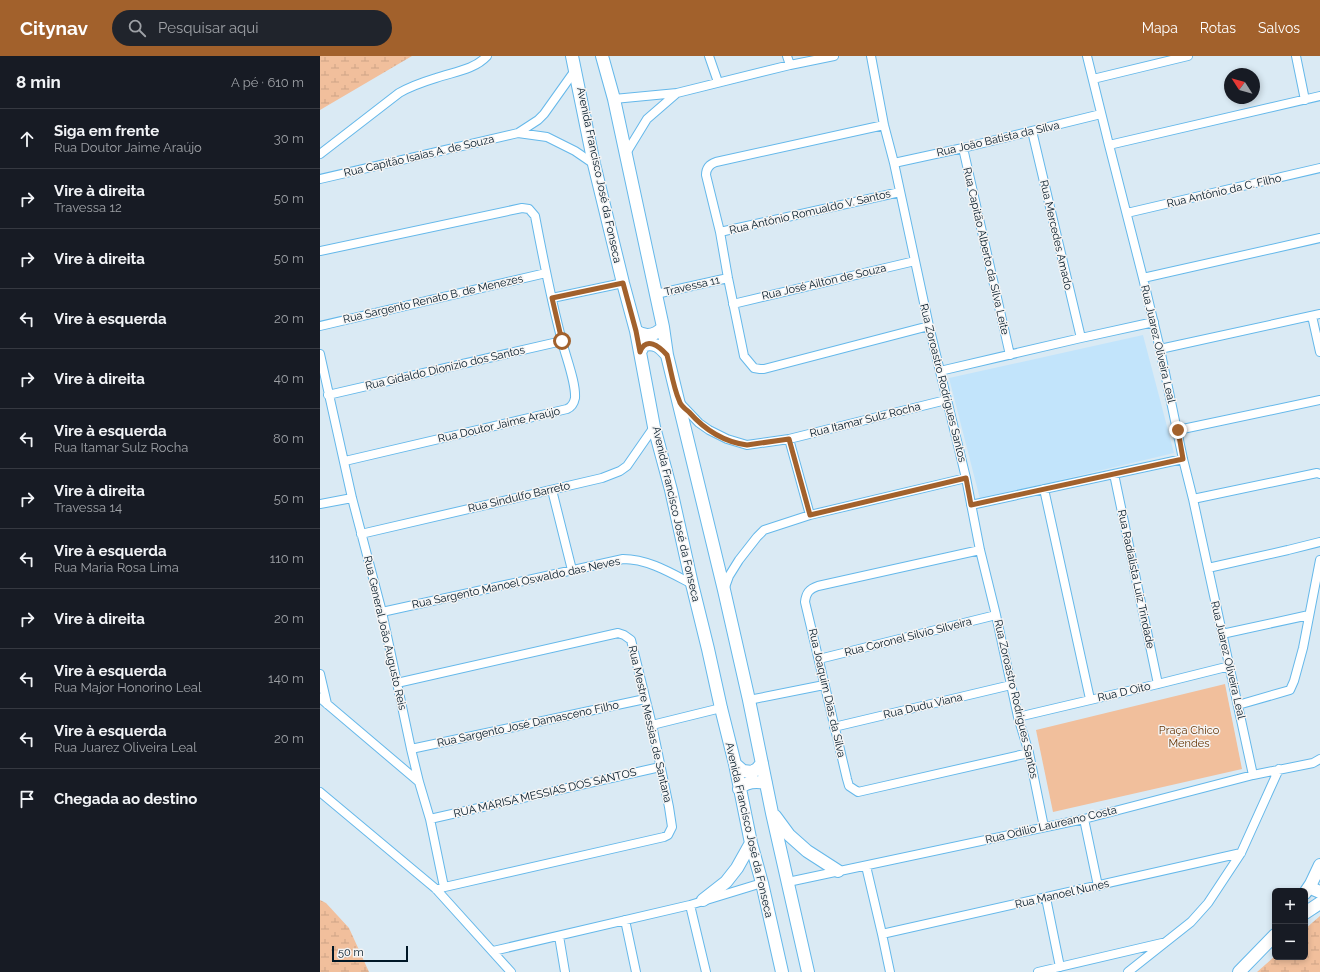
<!DOCTYPE html>
<html lang="pt">
<meta charset="utf-8">
<style>
:root{--surface:#171b24;--page:#20242c;--text:#f1f3f6;--muted:#9ea1a6;--line:#363941;--accent:#a2612c}
body{margin:0;font-family:Raleway,sans-serif;background:var(--page);color:var(--text)}
.controls{position:absolute;right:12px;bottom:12px;display:grid;overflow:hidden;border-radius:6px;box-shadow:0 2px 6px #0003}
.controls button{width:36px;height:36px;display:grid;place-items:center;padding:0;border:0;border-bottom:1px solid var(--line);background:var(--surface);color:var(--text);font:20px sans-serif}
.compass{position:absolute;left:904px;top:12px;width:36px;height:36px;border-radius:50%;background:var(--surface);box-shadow:0 2px 6px #0003;rotate:306deg}
.scale{position:absolute;left:12px;bottom:10px;width:76px;box-sizing:border-box;padding-left:4px;border:2px solid #001726;border-top:0;font-size:11px;line-height:14px;white-space:nowrap;color:#001726;-webkit-text-stroke:3px #f4f4f4;paint-order:stroke}
.stop{position:absolute;width:12px;height:12px;margin:-9px;border:3px solid #a2612c;border-radius:50%;background:#fff}
.stop.end{background:#a2612c;border-color:#fff;box-shadow:0 1px 4px #0008}
.list{margin:0;padding:0;list-style:none}
h2{display:flex;justify-content:space-between;align-items:center;height:52px;margin:0;padding:0 16px;font-size:17px}
h2 small{font-size:13px;font-weight:400;color:var(--muted)}
.list li{display:grid;grid-template-columns:26px 1fr auto;gap:12px;align-items:center;box-sizing:border-box;height:60px;padding:0 16px;border-top:1px solid var(--line)}
.list b{display:block;font-size:15px;white-space:nowrap}
.list p{margin:0;font-size:13px;white-space:nowrap;color:var(--muted)}
.list em{font-size:13px;font-style:normal;color:var(--muted)}
.icon{flex:none;width:22px;height:22px;fill:none;stroke:currentColor;stroke-width:2;stroke-linecap:round;stroke-linejoin:round}
.map{position:relative;flex:none;width:1000px;height:916px;overflow:hidden}
header{display:flex;align-items:center;gap:24px;box-sizing:border-box;height:56px;padding:0 20px;background:var(--accent);color:#fff}
header strong{font-size:19px}
nav{display:flex;gap:22px;margin-inline-start:auto;font-size:14px}
.search{width:280px;height:36px;background:var(--page);display:flex;align-items:center;gap:10px;box-sizing:border-box;padding:0 14px;border-radius:22px;color:var(--muted);font-size:15px}
main{display:flex}
aside{flex:1;background:var(--surface)}
.map>svg:first-child{display:block}
</style>
<header>
<strong>Citynav</strong>
<div class="search"><svg class="icon" aria-label="search" viewBox="0 0 24 24"><circle cx="10" cy="10" r="6"/><path d="M15 15l6 6"/></svg>Pesquisar aqui</div>
<nav><a>Mapa</a><a>Rotas</a><a>Salvos</a></nav>
</header>
<main>
<aside>
<h2>8 min<small>A pé · 610 m</small></h2>
<ul class="list">
<li><svg class="icon" aria-label="ahead" viewBox="0 0 24 24"><path d="M12 20V5M6 11l6-6 6 6"/></svg><div><b>Siga em frente</b><p>Rua Doutor Jaime Araújo</p></div><em>30 m</em></li>
<li><svg class="icon" aria-label="right" viewBox="0 0 24 24"><path d="M7 20v-9h11M14 6l5 5-5 5"/></svg><div><b>Vire à direita</b><p>Travessa 12</p></div><em>50 m</em></li>
<li><svg class="icon" aria-label="right" viewBox="0 0 24 24"><path d="M7 20v-9h11M14 6l5 5-5 5"/></svg><div><b>Vire à direita</b></div><em>50 m</em></li>
<li><svg class="icon" aria-label="left" viewBox="0 0 24 24"><path d="M17 20v-9H6M10 6l-5 5 5 5"/></svg><div><b>Vire à esquerda</b></div><em>20 m</em></li>
<li><svg class="icon" aria-label="right" viewBox="0 0 24 24"><path d="M7 20v-9h11M14 6l5 5-5 5"/></svg><div><b>Vire à direita</b></div><em>40 m</em></li>
<li><svg class="icon" aria-label="left" viewBox="0 0 24 24"><path d="M17 20v-9H6M10 6l-5 5 5 5"/></svg><div><b>Vire à esquerda</b><p>Rua Itamar Sulz Rocha</p></div><em>80 m</em></li>
<li><svg class="icon" aria-label="right" viewBox="0 0 24 24"><path d="M7 20v-9h11M14 6l5 5-5 5"/></svg><div><b>Vire à direita</b><p>Travessa 14</p></div><em>50 m</em></li>
<li><svg class="icon" aria-label="left" viewBox="0 0 24 24"><path d="M17 20v-9H6M10 6l-5 5 5 5"/></svg><div><b>Vire à esquerda</b><p>Rua Maria Rosa Lima</p></div><em>110 m</em></li>
<li><svg class="icon" aria-label="right" viewBox="0 0 24 24"><path d="M7 20v-9h11M14 6l5 5-5 5"/></svg><div><b>Vire à direita</b></div><em>20 m</em></li>
<li><svg class="icon" aria-label="left" viewBox="0 0 24 24"><path d="M17 20v-9H6M10 6l-5 5 5 5"/></svg><div><b>Vire à esquerda</b><p>Rua Major Honorino Leal</p></div><em>140 m</em></li>
<li><svg class="icon" aria-label="left" viewBox="0 0 24 24"><path d="M17 20v-9H6M10 6l-5 5 5 5"/></svg><div><b>Vire à esquerda</b><p>Rua Juarez Oliveira Leal</p></div><em>20 m</em></li>
<li><svg class="icon" aria-label="arrive" viewBox="0 0 24 24"><path d="M6 21V4h12l-3 4 3 4H6"/></svg><div><b>Chegada ao destino</b></div></li>
</ul>
</aside>
<div class="map">
<svg width="1000" height="916" viewBox="0 0 1000 916">
<defs>
<pattern id="wetland-marsh" width="20" height="14" patternUnits="userSpaceOnUse"><rect width="20" height="14" fill="#f1bf9c"/><path d="M1 5h8M5 5V1M11 12h8M15 12V8" fill="none" stroke="#cda386"/></pattern>
</defs>
<rect width="100%" height="100%" fill="#daeaf4"/>
<!-- built -->
<path fill="#c2e4fb" d="M823,279l31,118 -194,46 -31,-121z"/>
<!-- green -->
<path fill="#f1bf9c" d="M905,628l17,85 -189,43 -17,-82z"/>
<!-- wetland -->
<path fill="url(#wetland-marsh)" d="M0,0h92l-92,54z
M0,844l6,3 23,25 20,44h-49z
M1000,860v56h-63l18,-16v1h30v-28z"/>
<g fill="none" stroke-linecap="round" stroke-linejoin="round">
<defs>
<path id="street" d="M389,0l9,26
M467,0l3,9
M551,0l13,69 10,38 35,163 37,152 14,72 16,65 22,102 11,36 15,74
M767,0l22,89 34,133 17,71 23,110 10,40 60,276
M976,0l9,44
M773,23l95,-23
M294,43l63,-6
M564,69l-168,37c-6,2 -10,6 -10,13l14,57 8,46 16,78 10,12 6,1h4l165,-43
M712,75l49,207
M198,77l20,-13 6,-6 32,-45
M789,89l211,-49
M643,92l47,207
M0,98l79,-61c12,-7 24,-11 37,-15 17,-6 38,-8 51,-22
M305,99l22,-36 30,-26 113,-28 44,-9
M574,107l69,-15 138,-34
M0,123l198,-46 29,4 28,14 19,13
M807,157l193,-45
M400,176l180,-40
M0,195l202,-43 7,1 6,7c8,42 16,84 27,125 4,17 14,41 13,57 -1,5 -3,9 -8,11l-222,52
M823,222l177,-40
M336,238l72,-16
M232,242l71,-15
M413,248l182,-43
M992,260l8,36
M0,270l226,-53
M840,293l160,-35
M0,298l32,144 30,114 29,137 8,33 11,37 14,68
M620,315l141,-33 73,-16
M8,339l234,-54
M360,347l19,20 10,7 18,9 20,6 42,-6 157,-39
M858,374l142,-30
M469,383l21,76
M794,418l44,210
M724,433l46,210
M232,434l20,80
M873,443l124,-26 3,1
M0,448l32,-6
M651,449l212,-46
M41,478l241,-56 18,-7 7,-5 27,-39
M660,494l-162,36c-9,3 -12,7 -13,16l42,177 2,7 9,6 171,-39
M888,512l80,-18 32,-8
M404,534l5,-14 10,-16 18,-23 7,-7 46,-15 156,-37
M62,556l241,-53c25,0 48,14 69,25
M902,578l87,-19
M499,603l177,-44
M0,618l7,30
M77,627l221,-50 6,2 7,5 21,85 17,82 3,20 -4,8 -4,2 -228,52
M0,642l99,84
M429,644l75,-15
M918,649l52,-15 4,-9 9,-33 17,-88
M698,661l140,-33 72,-18
M332,669l69,-17
M514,671l177,-42
M91,693l234,-50
M0,736l116,97 75,83
M110,763l230,-52
M764,763l14,67
M546,810l16,68 8,38
M468,826l296,-63 169,-44 60,-12 7,-4
M726,842l14,69
M370,849l16,67
M305,864l11,52
M562,878l359,-81
M239,880l6,36
M173,895l197,-46 72,-22
M718,916l124,-29
M808,916l63,-50 17,-19 33,-50 38,-84"/>
<path id="secondary" d="M252,0l22,108 29,119 13,48 18,96 17,63 21,94 16,65 13,59 14,56 16,79 11,40 20,89
M282,0l12,43 49,228 4,28 57,235 25,110 23,113 36,159
M316,275c10,7 20,4 27,-4
M320,296l4,-7c11,-3 16,2 23,10
M415,708l8,7 9,1 5,-3 5,-6
M419,733c7,-8 17,-8 27,-6
M455,760l14,19 18,16 31,20
M991,828l2,5 7,3
M985,837l6,-9 9,-19
M383,844l23,-18 11,-14 14,-25
M985,857l15,-10
M919,916l36,-37"/>
</defs>
<!-- street casing -->
<use href="#street" stroke="#65b8ea" stroke-width="10"/>
<!-- secondary casing -->
<use href="#secondary" stroke="#65b8ea" stroke-width="14"/>
<!-- street -->
<use href="#street" stroke="#fff" stroke-width="8"/>
<!-- secondary -->
<use href="#secondary" stroke="#fff" stroke-width="12"/>
</g>
<g fill="none" stroke-linecap="round" stroke-linejoin="round">
<!-- route -->
<path stroke="#a2612c" stroke-width="5" d="M242,285l-10,-43 71,-15 13,48 4,21c6,-16 19,-6 27,3 4,15 6,31 12,45 1,5 6,9 10,12 15,17 35,30 58,33l42,-6 21,76 156,-37 5,27 212,-46 -5,-29"/>
</g>
<g text-anchor="middle" dominant-baseline="central" stroke-width="3" stroke-linejoin="round" paint-order="stroke">
<!-- street labels -->
<g font-size="11" fill="#001726" stroke="#f4f4f4">
<text transform="translate(678 83) rotate(-13)">Rua João Batista da Silva</text>
<text transform="translate(99 100) rotate(-13)">Rua Capitão Isaias A. de Souza</text>
<text transform="translate(279 119) rotate(78)">Avenida Francisco José da Fonseca</text>
<text transform="translate(904 135) rotate(-13)">Rua Antônio da C. Filho</text>
<text transform="translate(490 156) rotate(-13)">Rua Antônio Romualdo V. Santos</text>
<text transform="translate(736 179) rotate(77)">Rua Mercedes Amado</text>
<text transform="translate(666 195) rotate(77)">Rua Capitão Alberto da Silva Leite</text>
<text transform="translate(504 226) rotate(-13)">Rua José Ailton de Souza</text>
<text transform="translate(372 230) rotate(-13)">Travessa 11</text>
<text transform="translate(113 243) rotate(-13)">Rua Sargento Renato B. de Menezes</text>
<text transform="translate(838 288) rotate(77)">Rua Juarez Oliveira Leal</text>
<text transform="translate(125 312) rotate(-13)">Rua Gidaldo Dionízio dos Santos</text>
<text transform="translate(623 327) rotate(76)">Rua Zoroastro Rodrigues Santos</text>
<text transform="translate(545 364) rotate(-14)">Rua Itamar Sulz Rocha</text>
<text transform="translate(179 369) rotate(-13)">Rua Doutor Jaime Araújo</text>
<text transform="translate(199 441) rotate(-13)">Rua Sindulfo Barreto</text>
<text transform="translate(356 458) rotate(77)">Avenida Francisco José da Fonseca</text>
<text transform="translate(816 523) rotate(78)">Rua Radialista Luiz Trindade</text>
<text transform="translate(196 527) rotate(-12)">Rua Sargento Manoel Oswaldo das Neves</text>
<text transform="translate(65 577) rotate(77)">Rua General João Augusto Reis</text>
<text transform="translate(588 581) rotate(-14)">Rua Coronel Silvio Silveira</text>
<text transform="translate(908 604) rotate(77)">Rua Juarez Oliveira Leal</text>
<text transform="translate(804 636) rotate(-13)">Rua D Oito</text>
<text transform="translate(507 637) rotate(77)">Rua Joaquim Dias da Silva</text>
<text transform="translate(696 643) rotate(77)">Rua Zoroastro Rodrigues Santos</text>
<text transform="translate(603 650) rotate(-13)">Rua Dudu Viana</text>
<text transform="translate(208 668) rotate(-12)">Rua Sargento José Damasceno Filho</text>
<text transform="translate(330 668) rotate(77)">Rua Mestre Messias de Santana</text>
<text transform="translate(225 737) rotate(-13)">RUA MARISA MESSIAS DOS SANTOS</text>
<text transform="translate(731 769) rotate(-13)">Rua Odílio Laureano Costa</text>
<text transform="translate(429 774) rotate(77)">Avenida Francisco José da Fonseca</text>
<text transform="translate(742 838) rotate(-13)">Rua Manoel Nunes</text>
</g>
<!-- park labels -->
<g font-size="11" fill="#633100" stroke="#f4f4f4">
<text x="869" y="674">Praça Chico<tspan x="869" dy="13">Mendes</tspan></text>
</g>
</g>
</svg>
<div class="controls">
<button>+</button>
<button>−</button>
</div>
<svg class="compass" viewBox="-18 -18 36 36"><path d="M0-13l5 13h-10z" fill="#e53935"/><path d="M0 13l5-13h-10z" fill="#9ea1a6"/></svg>
<div class="scale">50 m</div>
<div class="stop" style="left:242px;top:285px"></div>
<div class="stop end" style="left:858px;top:374px"></div>
</div>
</main>
